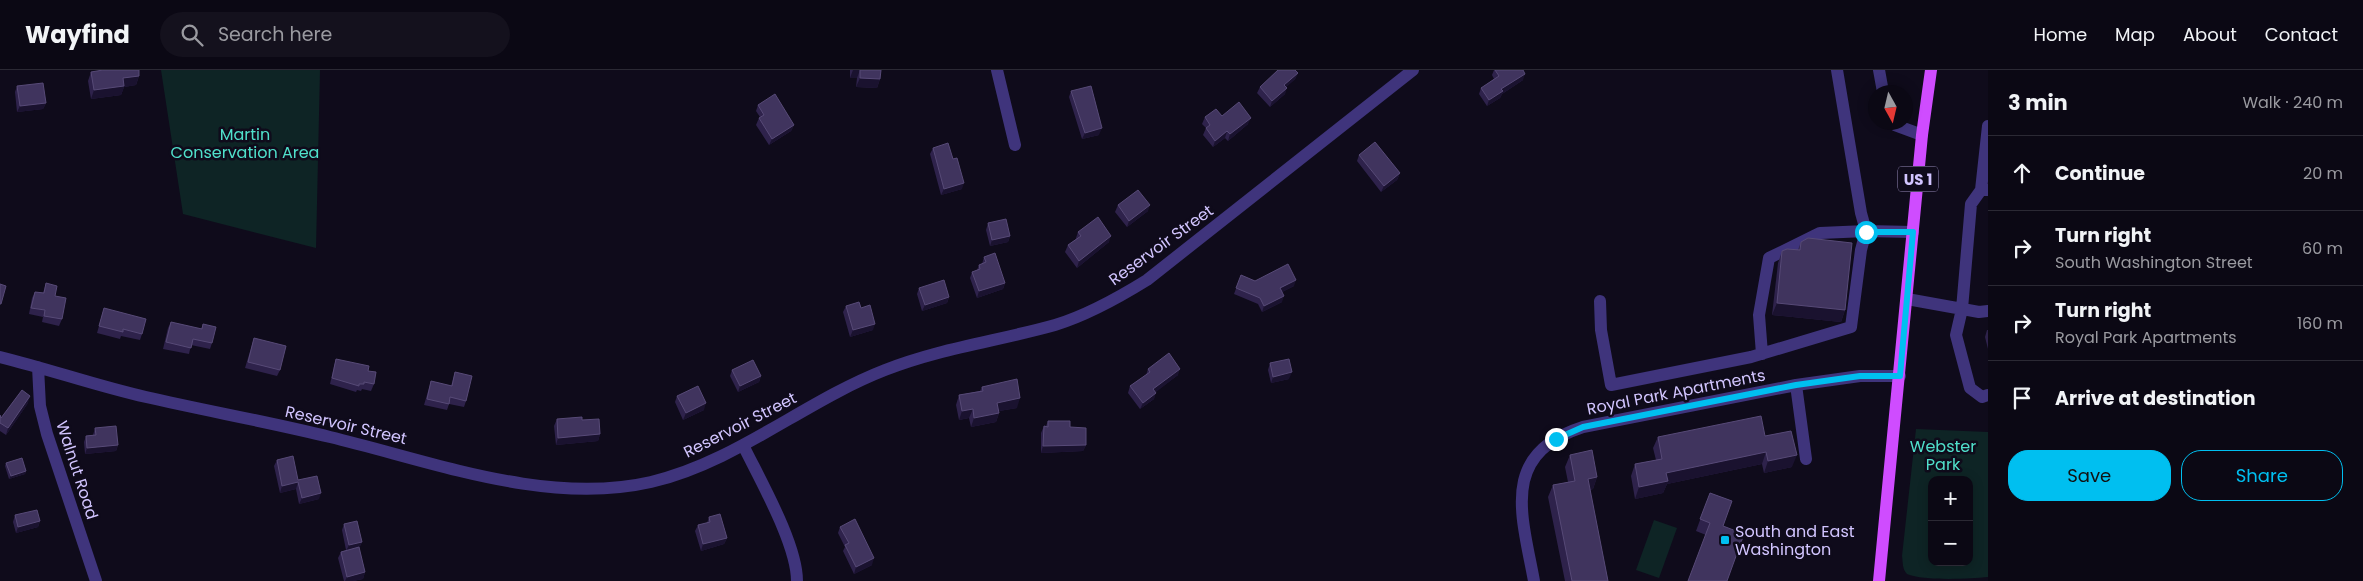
<!DOCTYPE html>
<meta charset="utf-8">
<style>
:root{--surface:#0b0814;--page:#14111d;--text:#f1f3f6;--muted:#9a9aa0;--line:#2b2934;--accent:#00bff0}
body{margin:0;font-family:Poppins,sans-serif;background:var(--page);color:var(--text)}
.controls{position:absolute;right:15px;bottom:15px;display:grid;overflow:hidden;border-radius:10px;box-shadow:0 2px 12px #0003}
.controls button{width:45px;height:45px;display:grid;place-items:center;padding:0;border:0;border-bottom:1px solid var(--line);background:var(--surface);color:var(--text);font:25px sans-serif}
.compass{position:absolute;left:1868px;top:15px;width:45px;height:45px;border-radius:50%;background:var(--surface);box-shadow:0 2px 12px #0003;rotate:172deg}
.stop{position:absolute;width:15px;height:15px;margin:-11px;border:4px solid #00bff0;border-radius:50%;background:#fff}
.stop.end{background:#00bff0;border-color:#fff;box-shadow:0 1px 5px #0008}
.list{margin:0;padding:0;list-style:none}
h2{display:flex;justify-content:space-between;align-items:center;height:65px;margin:0;padding:0 20px;font-size:21px}
h2 small{font-size:16px;font-weight:400;color:var(--muted)}
.list li{display:grid;grid-template-columns:32px 1fr auto;gap:15px;align-items:center;box-sizing:border-box;height:75px;padding:0 20px;border-top:1px solid var(--line)}
.list b{display:block;font-size:19px;white-space:nowrap}
.list p{margin:0;font-size:16px;white-space:nowrap;color:var(--muted)}
.list em{font-size:16px;font-style:normal;color:var(--muted)}
.actions{display:flex;gap:10px;padding:15px 20px}
.actions a{flex:1;padding:11px 0;border:1px solid var(--accent);border-radius:20px;text-align:center;font-size:18px;color:var(--accent)}
.actions .main{background:var(--accent);color:#111}
.icon{flex:none;width:28px;height:28px;fill:none;stroke:currentColor;stroke-width:2;stroke-linecap:round;stroke-linejoin:round}
.map{position:relative;flex:none;width:1988px;height:511px;overflow:hidden}
header{display:flex;align-items:center;gap:30px;box-sizing:border-box;height:70px;padding:0 25px;background:var(--surface);border-bottom:1px solid var(--line)}
header strong{font-size:24px}
nav{display:flex;gap:28px;margin-inline-start:auto;font-size:18px}
.search{width:350px;height:45px;background:var(--page);display:flex;align-items:center;gap:12px;box-sizing:border-box;padding:0 18px;border-radius:28px;color:var(--muted);font-size:19px}
main{display:flex}
aside{flex:1;background:var(--surface)}
.map>svg:first-child{display:block}
</style>
<header>
<strong>Wayfind</strong>
<div class="search"><svg class="icon" aria-label="search" viewBox="0 0 24 24"><circle cx="10" cy="10" r="6"/><path d="M15 15l6 6"/></svg>Search here</div>
<nav><a>Home</a><a>Map</a><a>About</a><a>Contact</a></nav>
</header>
<main>
<div class="map">
<svg width="1988" height="511" viewBox="0 0 1988 511">
<rect width="100%" height="100%" fill="#0f0b1b"/>
<!-- green -->
<path fill="#0e2425" fill-rule="evenodd" d="M161,0h159l-4,178 -133,-34z
M1916,359l72,3v145c-20,2 -65,4 -81,-3 -5,-5 -4,-12 -5,-18zM1932,410h37v82h-37z
M1654,450l23,8 -18,50 -23,-8z"/>
<g fill="none" stroke-linecap="round" stroke-linejoin="round">
<!-- minor -->
<path stroke="#3f347c" stroke-width="12" d="M997,0l18,75
M1879,0l4,22
M1894,52l1,3 27,10
M1988,56l-7,64h7
M1981,120l-10,14 -9,105 -6,26 14,53 12,9 6,-2
M1907,229l72,13 9,-1
M1600,231l1,29 10,55 140,-28 100,-30 10,-77 5,-19 47,1
M1762,284l-3,-39 10,-57 51,-25 46,-2 -5,-18 -24,-143
M0,287c49,12 97,29 146,40 61,14 123,25 184,40 101,24 216,69 321,45 85,-20 154,-81 234,-112 56,-22 113,-29 170,-45 33,-10 63,-27 92,-45l266,-210
M38,297l2,39 7,28 49,147
M1796,315l10,74
M743,375c17,35 54,99 54,136
M1534,511c-12,-66 -35,-127 49,-154l213,-42 64,-9h40"/>
<!-- major -->
<path stroke="#cf4cff" stroke-width="12" d="M1879,511l43,-446 9,-65"/>
</g>
<!-- wall -->
<path fill="#2e224b" d="M850,0h31l-1,9 -3,9 -21,-1 1,-9h-7z
M1494,0h29v10l-21,14 -2,4 -13,8 -8,-12 2,-6 13,-9 -2,-4z
M91,2l48,4 -3,9 -12,2 -3,8 -30,4 -3,-18z
M1298,3l-3,6 -9,8 -1,7 -15,13 -13,-14 3,-6z
M17,16l29,17 -3,6 -26,3 -2,-20z
M1071,21l28,44 -17,4 -13,-42z
M758,35l36,20 -3,6 -22,14 -13,-20 3,-7 1,-1 -4,-6z
M1222,46l26,8 -20,17 -3,-3 -12,9 -10,-12 3,-7 -4,-4 3,-7z
M933,78l20,11 9,30 -21,6 -11,-41z
M1359,85l41,18 -3,7 -16,12 -24,-31z
M1118,135l30,6 -21,16 -12,-15z
M988,153l22,13 -2,6 -18,4 -4,-16z
M1078,162l31,10 -32,26 -12,-16 3,-7 8,-6v-1z
M1801,172l44,68 -4,12 -69,-7 6,-52 4,-12 16,-1z
M984,187l21,26 -2,6 -26,9 -7,-20 2,-6 5,-2 2,-5 3,-1z
M1241,205l14,6 39,5 -12,6v10l-20,10 -4,-8 -24,-10z
M46,213l9,13 7,23 -3,7 -17,-4 1,-5 -14,-3 3,-16 3,-6 8,1z
M919,218l30,9 -2,6 -25,8 -5,-17z
M846,236l15,2 12,22 -23,7 -7,-25z
M104,238l38,26 -2,6 -19,-4 -1,3 -23,-6z
M171,252l30,7 2,-5 9,19 -2,6 -19,-4 -2,9 -26,-5 5,-21z
M1987,260h1v19l-3,-12z
M254,268l26,32 -3,6 -32,-8z
M336,289l32,12 6,13 -3,7 -9,-2 -1,2 -4,-1 -1,2 -26,-8 4,-18z
M1270,293l19,16 -18,4 -3,-13z
M1148,299l30,6 -23,17 -1,7 -14,10 -12,-16 2,-7 16,-11z
M732,300l29,6 -2,6 -21,10 -8,-16z
M455,302l11,29 -2,6 -15,-3 -2,6 -23,-5 7,-24 20,5z
M982,317l35,21 -18,3v2l-3,9 -25,5 -2,-9 -10,2 -3,-15 3,-10 21,-4z
M677,326l27,14 -21,10 -8,-18z
M28,333l-22,32 -6,-4v-16l1,3z
M557,349l25,1 18,14 -2,7 -42,4 -2,-19z
M1048,351l22,6 16,18 -3,6 -42,2v-20l3,-7h2z
M95,358l23,17 -2,6 -31,3 -1,-12 2,-6 7,-1z
M1765,366l27,31 -28,6 -2,-9 -95,20 -4,9 -28,6 -4,-23 4,-12 21,-4 -3,-12 5,-11z
M1570,385l27,22 -4,12 -3,1 18,91h-43l-17,-84 5,-12 15,-3 -3,-15z
M277,390l21,20 21,19 -20,5 -3,-15 -16,4 -6,-27z
M6,393l20,8 -1,3 -16,5 -4,-13z
M1710,423l22,8 -26,34 -10,-4z
M15,445l25,6 -2,6 -22,6 -3,-11z
M709,447l18,21 -3,6 -23,7 -6,-20 3,-6 9,-2z
M344,454l18,18 -3,6 6,24 -2,7 -10,2h-9l-6,-23 3,-6 5,-2 -4,-20z
M840,457l32,38 -18,9 -11,-23 2,-4 -7,-14z"/>
<!-- shaded-wall -->
<path fill="#1a122f" d="M853,0h7l-3,8h-7z
M1298,3l-3,6 -13,12 2,-6z
M1525,4l-2,6 -21,14 -2,4 -13,8 2,-6 12,-11z
M139,6l-3,9 -12,2 -3,8 -30,4 3,-9 29,-12z
M860,8l20,1 -3,9 -21,-1z
M1287,18l-2,6 -15,13 2,-6z
M46,33l-3,6 -26,3 3,-6z
M1251,48l-3,6 -20,17 2,-7z
M794,55l-3,6 -22,14 3,-6z
M1102,58l-3,7 -17,4 3,-6z
M1227,61l-2,7 -12,9 2,-6z
M1400,103l-3,7 -16,12 3,-6z
M964,113l-2,6 -21,6 3,-6z
M1150,135l-2,6 -21,16 2,-6z
M1010,166l-2,6 -18,4 2,-6z
M1111,166l-2,6 -32,26 2,-7z
M1296,210l-2,6 -16,8 2,-6z
M1005,213l-2,6 -26,9 2,-7z
M1284,226l-2,6 -20,10 2,-6z
M949,227l-2,6 -25,8 3,-6z
M1777,233l68,7 -4,12 -69,-7z
M875,254l-2,6 -23,7 3,-7z
M1180,299l-2,6 -27,21 2,-7z
M1292,302l-3,7 -18,4 2,-6z
M761,306l-2,6 -21,10 2,-6z
M1156,323l-2,6 -14,10 3,-6z
M30,326l-2,7 -22,32 2,-7z
M1020,328l-3,10 -24,4 4,-9z
M706,333l-2,7 -21,10 3,-7z
M973,339l-4,9 -10,2 3,-9z
M999,343l-3,9 -25,5 3,-9z
M600,364l-2,7 -42,4 2,-7z
M118,375l-2,6 -31,3 2,-6z
M1086,375l-3,6 -42,2 2,-7z
M1766,382l-4,12 -95,20 -4,9 -28,6 4,-12 27,-14z
M1797,385l-5,12 -28,6 4,-12z
M26,401l-1,3 -16,5 2,-3z
M1597,407l-4,12 -9,2 4,-12z
M298,412l-2,7 -16,4 2,-7z
M321,423l-2,6 -20,5 3,-6z
M40,451l-2,6 -22,6 2,-6z
M727,468l-3,6 -23,7 2,-7z
M362,472l-3,6 -13,3 3,-6z
M874,488l-2,7 -18,9 2,-7z
M365,502l-2,7 -10,2h-8l2,-4z"/>
<!-- building -->
<path fill="#40345e" stroke="#574a77" d="M103,0h36v6l-16,2 1,8 -30,4 -3,-18z
M860,0h21l-1,9 -20,-1z
M1278,0h17l3,3 -14,12 3,3 -15,13 -12,-14z
M1495,0h28l2,4 -24,15 2,2 -14,9 -8,-12 18,-12z
M43,13l3,20 -26,3 -3,-20z
M1091,16l11,42 -17,5 -14,-42z
M775,24l19,31 -22,14 -13,-21 5,-3 -6,-10z
M1239,32l12,16 -21,16 -3,-3 -12,10 -9,-13 4,-3 -5,-8 11,-8 6,7z
M1375,72l25,31 -16,13 -25,-31z
M948,73l5,16 4,-1 7,25 -20,6 -11,-41z
M1138,120l12,15 -21,16 -11,-16z
M1098,147l13,19 -32,25 -11,-16 13,-9 -3,-4z
M1006,149l4,17 -18,4 -4,-17z
M1808,168l44,5 -7,67 -68,-7 5,-52 5,-2 13,1 1,-8z
M995,183l10,30 -26,8 -7,-19 8,-3 -1,-4 7,-3 -2,-5z
M1288,194l8,16 -16,8 4,8 -20,10 -4,-8 -24,-10 5,-13 14,6z
M944,210l5,17 -24,8 -6,-17z
M46,213l11,3 -2,10 11,2 -4,21 -18,-3 1,-6 -14,-2 4,-16 9,1z
M0,214l6,2 -5,18h-1z
M859,232l2,6 9,-3 5,19 -22,6 -7,-24z
M104,238l42,11 -4,15 -19,-5v3l-24,-6z
M171,252l31,7 1,-5 13,3 -4,16 -19,-4 -2,9 -25,-6z
M254,268l32,8 -6,24 -32,-8z
M1169,283l11,16 -27,20 3,4 -13,10 -13,-17 20,-14 -2,-3z
M336,289l33,7 -1,5 8,1 -2,12 -10,-2v2h-5v2l-27,-8z
M1289,289l3,13 -19,5 -3,-14z
M753,290l8,16 -21,10 -8,-16z
M455,302l17,4 -6,25 -16,-4 -1,7 -22,-5 4,-18 21,5z
M1017,309l3,19 -23,5 2,10 -25,5 -1,-9 -11,2 -3,-16 24,-4 -1,-4z
M698,316l8,17 -20,10 -9,-17z
M22,320l8,6 -22,32 -8,-5v-8l1,3z
M1761,346l4,20 26,-5 6,24 -29,6 -2,-9 -100,21 2,8 -29,6 -4,-23 27,-5 -4,-22z
M582,347v3l17,-1 1,15 -42,4 -1,-19z
M1048,351h22v6l16,1v17l-43,1 1,-20 4,1z
M116,356l2,19 -31,3 -1,-12 10,-1 -1,-7z
M1592,380l5,27 -9,2 20,102h-36l-19,-96 22,-4 -5,-26z
M293,386l5,24 19,-4 4,17 -19,5 -4,-16 -16,4 -5,-26z
M22,388l4,13 -15,5 -5,-13z
M1710,423l22,8 -9,25 21,8 -17,47h-39l22,-58 -10,-4z
M37,440l3,11 -22,6 -3,-12z
M720,444l7,24 -24,6 -5,-19 12,-3 -1,-5z
M855,449l19,39 -18,9 -11,-22 4,-2 -9,-16z
M357,451l5,21 -13,3 -5,-21z
M359,477l6,25 -18,5 -6,-25z"/>
<g fill="none" stroke-linecap="round" stroke-linejoin="round">
<!-- route -->
<path stroke="#00bff0" stroke-width="6" d="M1556,369l27,-12 213,-42 64,-9h40l13,-144h-47"/>
</g>
<!-- markers -->
<rect fill="#00bff0" stroke="#0f0b1b" stroke-width="2" x="1720" y="465" width="10" height="10" rx="2.5"/>
<g text-anchor="middle" dominant-baseline="central" stroke-width="5" stroke-linejoin="round" paint-order="stroke">
<!-- shield labels -->
<rect fill="#0f0b1b" stroke="#988dbb" stroke-width="1" x="1898" y="96.5" width="40" height="25" rx="4"/>
<g font-size="15" font-weight="bold" fill="#d2c5ff">
<text x="1918" y="109">US 1</text>
</g>
<!-- park labels -->
<g font-size="16" fill="#50e0cb" stroke="#0f0b1b">
<text x="245" y="64">Martin<tspan x="245" dy="18">Conservation Area</tspan></text>
<text x="1943" y="376">Webster<tspan x="1943" dy="18">Park</tspan></text>
</g>
<!-- street labels -->
<g font-size="16" fill="#d2c5ff" stroke="#0f0b1b">
<text transform="translate(1161 175) rotate(-36)">Reservoir Street</text>
<text transform="translate(1676 322) rotate(-11)">Royal Park Apartments</text>
<text transform="translate(346 355) rotate(13)">Reservoir Street</text>
<text transform="translate(740 355) rotate(-27)">Reservoir Street</text>
<text transform="translate(77 400) rotate(72)">Walnut Road</text>
</g>
<!-- poi labels -->
<g font-size="16" fill="#d2c5ff" stroke="#0f0b1b" text-anchor="start">
<text x="1735" y="461">South and East<tspan x="1735" dy="18">Washington</tspan></text>
</g>
</g>
</svg>
<div class="controls">
<button>+</button>
<button>−</button>
</div>
<svg class="compass" viewBox="-18 -18 36 36"><path d="M0-13l5 13h-10z" fill="#e53935"/><path d="M0 13l5-13h-10z" fill="#9a9aa0"/></svg>
<div class="stop" style="left:1866px;top:162px"></div>
<div class="stop end" style="left:1556px;top:369px"></div>
</div>
<aside>
<h2>3 min<small>Walk · 240 m</small></h2>
<ul class="list">
<li><svg class="icon" aria-label="ahead" viewBox="0 0 24 24"><path d="M12 20V5M6 11l6-6 6 6"/></svg><div><b>Continue</b></div><em>20 m</em></li>
<li><svg class="icon" aria-label="right" viewBox="0 0 24 24"><path d="M7 20v-9h11M14 6l5 5-5 5"/></svg><div><b>Turn right</b><p>South Washington Street</p></div><em>60 m</em></li>
<li><svg class="icon" aria-label="right" viewBox="0 0 24 24"><path d="M7 20v-9h11M14 6l5 5-5 5"/></svg><div><b>Turn right</b><p>Royal Park Apartments</p></div><em>160 m</em></li>
<li><svg class="icon" aria-label="arrive" viewBox="0 0 24 24"><path d="M6 21V4h12l-3 4 3 4H6"/></svg><div><b>Arrive at destination</b></div></li>
</ul>
<div class="actions"><a class="main">Save</a><a>Share</a></div>
</aside>
</main>
